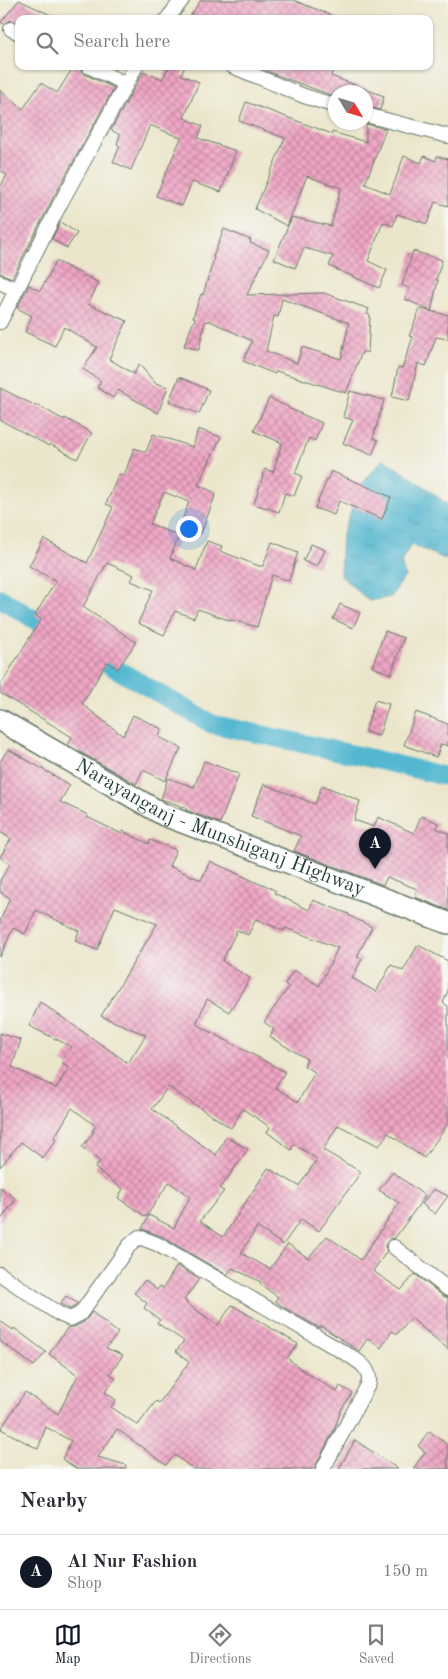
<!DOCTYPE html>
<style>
:root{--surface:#fff;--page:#f7f7f7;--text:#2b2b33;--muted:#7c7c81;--line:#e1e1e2;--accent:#111827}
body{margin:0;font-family:"Old Standard TT",serif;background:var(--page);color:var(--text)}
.compass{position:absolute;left:328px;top:85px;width:45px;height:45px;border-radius:50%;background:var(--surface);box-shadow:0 1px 4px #0004;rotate:128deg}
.you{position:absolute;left:188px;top:528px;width:18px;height:18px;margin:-12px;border:4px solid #fff;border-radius:50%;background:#1a73e8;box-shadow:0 0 0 8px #1a73e833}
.badge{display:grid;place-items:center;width:32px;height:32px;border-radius:50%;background:var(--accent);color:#fff;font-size:16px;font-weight:700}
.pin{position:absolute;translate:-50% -41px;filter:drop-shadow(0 1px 2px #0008)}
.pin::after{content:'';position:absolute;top:26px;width:18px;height:15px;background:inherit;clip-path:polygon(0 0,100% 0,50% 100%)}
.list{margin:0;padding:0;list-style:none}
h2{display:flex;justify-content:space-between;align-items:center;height:65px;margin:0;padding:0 20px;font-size:21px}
h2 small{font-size:16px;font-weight:400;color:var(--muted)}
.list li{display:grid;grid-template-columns:32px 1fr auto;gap:15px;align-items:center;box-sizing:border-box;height:75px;padding:0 20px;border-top:1px solid var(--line)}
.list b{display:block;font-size:19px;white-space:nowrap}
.list p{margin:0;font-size:16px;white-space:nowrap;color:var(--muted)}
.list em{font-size:16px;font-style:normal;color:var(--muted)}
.icon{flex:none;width:28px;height:28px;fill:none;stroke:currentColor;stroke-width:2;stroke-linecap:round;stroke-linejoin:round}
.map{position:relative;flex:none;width:448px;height:1469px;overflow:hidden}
.search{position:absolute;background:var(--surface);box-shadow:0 1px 4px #0004;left:15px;right:15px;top:15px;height:55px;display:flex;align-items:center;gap:12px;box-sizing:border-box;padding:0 18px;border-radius:10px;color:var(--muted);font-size:19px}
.sheet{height:140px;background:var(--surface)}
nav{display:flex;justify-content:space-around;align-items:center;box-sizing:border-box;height:70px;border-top:1px solid var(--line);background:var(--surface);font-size:14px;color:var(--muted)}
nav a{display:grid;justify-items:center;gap:2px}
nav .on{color:var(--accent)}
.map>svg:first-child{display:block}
</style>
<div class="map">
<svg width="448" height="1469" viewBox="0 0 448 1469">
<defs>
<pattern id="water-ripples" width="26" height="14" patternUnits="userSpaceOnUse" patternTransform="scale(1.25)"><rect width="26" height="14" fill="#52b7d0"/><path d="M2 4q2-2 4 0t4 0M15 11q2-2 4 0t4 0" fill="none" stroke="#4396aa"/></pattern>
<pattern id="building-cross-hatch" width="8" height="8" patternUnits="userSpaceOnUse" patternTransform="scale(1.25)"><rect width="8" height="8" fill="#f0a6c5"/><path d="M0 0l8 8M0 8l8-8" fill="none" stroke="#c288a1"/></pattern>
</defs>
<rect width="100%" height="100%" fill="#f6f6f2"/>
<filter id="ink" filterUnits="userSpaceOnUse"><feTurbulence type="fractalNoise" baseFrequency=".02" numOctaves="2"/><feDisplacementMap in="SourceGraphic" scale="10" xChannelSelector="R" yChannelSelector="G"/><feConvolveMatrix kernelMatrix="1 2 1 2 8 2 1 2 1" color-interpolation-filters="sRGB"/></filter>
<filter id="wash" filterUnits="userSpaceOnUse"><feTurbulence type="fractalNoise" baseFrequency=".0096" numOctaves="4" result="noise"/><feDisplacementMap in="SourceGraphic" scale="20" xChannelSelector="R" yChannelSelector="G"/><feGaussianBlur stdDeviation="1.12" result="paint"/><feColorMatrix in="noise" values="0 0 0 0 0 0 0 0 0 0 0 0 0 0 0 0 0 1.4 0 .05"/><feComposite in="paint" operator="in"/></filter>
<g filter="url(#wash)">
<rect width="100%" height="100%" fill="#ebe6cb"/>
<!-- water -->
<path fill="url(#water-ripples)" stroke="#387a82" d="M383,459l38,25 27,21v50l-1,5 -36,-16 -10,18 4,14 -14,21 -22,4 -29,-26 2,-39 17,-48z"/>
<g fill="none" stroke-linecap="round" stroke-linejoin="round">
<!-- canal -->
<path stroke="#52b7d0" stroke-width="19" d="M0,598l59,37
M85,651l127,73 149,32 87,21"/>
</g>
<g id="blocks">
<!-- building -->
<path fill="url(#building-cross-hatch)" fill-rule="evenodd" d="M19,0l40,19h-40v4l-8,-3 -7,4 -3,-2z
M201,0h92l45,18 -150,1z
M74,66h5l2,5 3,3 30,14 -62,112 -40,78 -12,-5v-86l7,-12 -7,-5v-80l23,19 18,-26 16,10z
M169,66h16l-4,9 18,7 -15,36 19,8 -5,12 38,13 -15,41 -29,-10 -10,24 -26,-10 25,-58 -31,-13 -19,45 -18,-8 7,-16 -3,-2 3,-9 -9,-5 32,-58 20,7z
M257,66h77l-3,10 53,20 -4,14 -14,-4v-14h-30v5l-62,-23z
M246,102l86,32v-2l34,10v-18l20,5 -21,55 25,10 14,-38 17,7 3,-7 12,5 1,-5 11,3v47l-13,-4 -8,22 -30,-10 -4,12 -10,-4 -15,39 19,9 -8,18 -50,-22 4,-10 -29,-8 -9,20 -21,-9 18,-42 39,9 10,-38 -34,-12 -20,50 -32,-17 30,-71 -46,-17z
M60,222l17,11 -10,15 -15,-9z
M224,229l27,11 -1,3 19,7 -22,45 77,-2 45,16 -2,5 3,1 -2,37h-6l-16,41 -70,-22 -1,3 -32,-13 9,-20 -44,-21 -1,2 -2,-1 -6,29 -15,-4 11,-28 -2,-1 8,-23 2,1 11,-37 -1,-1zM282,299l67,24 -8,36 -39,-12 -5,16 -31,-12 8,-35 4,1z
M413,251l29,9 -6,20h2l-7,31 -26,-12 5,-10 -8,-4z
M56,261l43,22 -11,21 39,17 -18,38 25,15 5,-10 16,19 13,4 -10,26 -40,-23 -5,8 -16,-11 4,-6 -18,-12 14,-22 -33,-20 -9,19 -30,-14 7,-16 -15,-8 12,-23 11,6z
M420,309l28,6v24l-12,-2 -10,29 -8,-3 -9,38 -17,-4 6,-30 4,1 11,-31 -4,-1z
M179,377l30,13 -10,24 -30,-13z
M0,388l36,18 1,-1 27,15 1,-2 27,15 -15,26 -27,-15 -1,2 -49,-26z
M350,391l34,9 -11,38 5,2 -6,15 -29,-12 10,-23 -10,-3z
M269,398l19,9v1l34,15 -7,18 -6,-3 -14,35 7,3 -8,20 -9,-3 -6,19 -25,-8 11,-35 8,3 9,-29 -28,-12z
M198,429l23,8 -23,48 18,8 -15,41 -21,-8 9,-24 -25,-10 -14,32 29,12 -9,22 26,12 11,-29 15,5 -2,5 39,15h4l9,-24 26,10 -9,29 -17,-6 -15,52 -25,-7 -1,1 -33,-12 -4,9 -19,-7 -11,24 -26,-12 15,-33 -22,-9 3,-6 -27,-12 -24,44 53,35 -18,27 -11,-7 -25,42 41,32 10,-21 29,14 -3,8 22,11 -16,33 -22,-11 -7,14 -68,-39 4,-8 -72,-44v-7l41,-67 -6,-4 21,-34 -27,-15 15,-27 43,24 26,-56 -7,-3 13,-30 5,2 10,-28 12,4 7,-18 40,13z
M331,471l60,26 -9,22 -43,-18 -5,14 -19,-7z
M311,544l14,6 -8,17 -14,-6z
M340,604l20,9 -7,15 -20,-9z
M385,631l19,7 -13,36 -19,-7z
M375,700l14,4 -10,32 -14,-4z
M416,712l32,12v22l-7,-2 -5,13 -32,-12z
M8,749l62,36 -10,17 28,13 -1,2 35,17 1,-3 26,13 1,-4 26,10 -7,16 32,14 9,-19 52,24 1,-1 13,7 -2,2 35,17 4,-10 36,14 -1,1 24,12 -15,30 5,2 -10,19 24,14 15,-27 12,6 15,-26 30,16v30l-5,12 5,3v118l-24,34 -36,-25 -9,13 -41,-21 -15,25 38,22 -42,59 -18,-12 -18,26 -26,-18 -16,26 29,16 18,-25 20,14 19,-22 34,24 38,-57 -20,-13 14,-18 32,24 -30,42 -5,1 -3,3 -2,4 2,5 -14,20 28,19 14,-16 28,22 5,2v51l-37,-31 -14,16 -5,-3 -11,17 -13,-10 -9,13 -38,-25 -1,2 -35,-20 -10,-7 3,-4 -18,-13 1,-2 -29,-14 -5,7 -66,-39 -19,-7 7,-14 25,13 16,-31 -21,-15 -23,35 -28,-19 5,-9 -28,-21 5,-7 -18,-14 12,-15 -2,-1 4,-5 -24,-18 -18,30 3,1 -14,19 -22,-16 -21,25v-134l21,7 -9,27 44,21 13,-21 -8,-5 11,-15 -43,-21 11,-24 88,61 18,-28 -45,-19 56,-92 -42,-17 -18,43 -22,-9 4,-10 -43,-21 -11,24 -12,-6 -13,29v-36l10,-23 -10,-6v-12l10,-16 -10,-7 11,-18 -11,-7v-70zM256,919l28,12 2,-3 52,20 -19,38 -25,-16 -9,14 4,3 -25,35 10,7 -4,8 37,22 -3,7 11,6 -17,30 -23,-15 10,-15 -89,-48 11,-25 22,13 21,-34 -28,-17 15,-31 11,5zM168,1087l63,41 12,-19 27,18 -3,5 24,18 3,-6 23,15 -18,27 -31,-18 -45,69 -23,-16 24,-30 -4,-2 28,-40 -22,-12 -10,18 -64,-46z
M204,761l35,13 -19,49 -34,-13v-2l-25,-9 7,-21 26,9z
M264,784l51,20 7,-19 38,16 -6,19 20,7 4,-10 36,16 7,-17 17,7 -2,5 12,5v77l-33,-13 2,-8 -30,-12 -4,8 -89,-34 7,-15 -50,-20z
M0,1187l16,12 -16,22z
M433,1189l15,7 -13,18 -13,-10z
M177,1266l22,13 -15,21 3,2 -1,1 32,22 14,-20 66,39 -11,14 14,11 36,23 3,-6 12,7 -11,17 -7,20 -20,39h-121l-18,-14 -9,10 -49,-36 -19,28 28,8 -1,4h-48l-15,-10 9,-18 -25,-14 -8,22 -37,-20 24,-37 33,22 20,-39 -29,-21 19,-27h6l10,-5 8,-10 26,21 -12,15 17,7 -13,19 6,4 -11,14 11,8 -5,7 27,18 18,-24 3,2 30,-41 -13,-11 8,-10 -27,-18 3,-3 -16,-12 3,-5 -13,-10 11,-13 12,10 3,-4 3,2z
M66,1296l11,7 -3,4 -4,2 -10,-5z
M0,1321l13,9 1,-2 32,24 -12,14 -34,-25z
M429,1431l19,14v24h-35l12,-17 -7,-6z
M355,1440l43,29h-59z"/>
</g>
</g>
<g filter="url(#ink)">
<use href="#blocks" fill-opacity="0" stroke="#667869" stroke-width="1"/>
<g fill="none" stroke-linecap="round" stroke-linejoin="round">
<defs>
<path id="street" d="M167,19l15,-19
M11,29l8,4
M88,66l38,18
M232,66l72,30 32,10
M366,115l82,21
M0,282l16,8
M0,322l60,-118 76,-138
M394,1247l54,42
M0,1274l59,40 11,5 10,-5 49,-68 10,-9 18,7 193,112c11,7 20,12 19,27l-46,86"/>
<g id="primary">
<path id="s1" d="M0,720l164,95 284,108"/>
</g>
</defs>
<!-- street casing -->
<use href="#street" stroke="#667869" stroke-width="16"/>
<!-- primary casing -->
<use href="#primary" stroke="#667869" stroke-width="24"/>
<!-- street -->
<use href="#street" stroke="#fff" stroke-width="14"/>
<!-- primary -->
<use href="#primary" stroke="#fff" stroke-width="21"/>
</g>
</g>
<g text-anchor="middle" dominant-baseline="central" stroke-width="5" stroke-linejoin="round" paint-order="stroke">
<!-- street labels -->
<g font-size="20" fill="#1f3d34" stroke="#f6f6f2">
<text stroke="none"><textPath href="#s1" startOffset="246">Narayanganj - Munshiganj Highway</textPath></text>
</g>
</g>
</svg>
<svg class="compass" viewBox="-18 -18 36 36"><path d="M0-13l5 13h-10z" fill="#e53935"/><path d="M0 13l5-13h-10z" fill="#7c7c81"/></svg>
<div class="you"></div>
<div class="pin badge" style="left:375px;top:869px">A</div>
<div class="search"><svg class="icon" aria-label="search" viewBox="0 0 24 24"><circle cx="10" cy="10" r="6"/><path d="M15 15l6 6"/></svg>Search here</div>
</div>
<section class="sheet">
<h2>Nearby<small></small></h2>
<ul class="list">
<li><span class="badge">A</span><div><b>Al Nur Fashion</b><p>Shop</p></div><em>150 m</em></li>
</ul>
</section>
<nav>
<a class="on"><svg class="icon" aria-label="map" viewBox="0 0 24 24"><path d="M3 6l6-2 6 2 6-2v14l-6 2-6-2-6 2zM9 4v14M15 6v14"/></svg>Map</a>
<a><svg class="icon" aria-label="directions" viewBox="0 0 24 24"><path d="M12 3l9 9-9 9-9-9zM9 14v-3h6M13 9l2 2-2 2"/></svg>Directions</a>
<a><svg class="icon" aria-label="saved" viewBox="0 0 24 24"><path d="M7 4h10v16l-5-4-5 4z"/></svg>Saved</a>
</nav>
